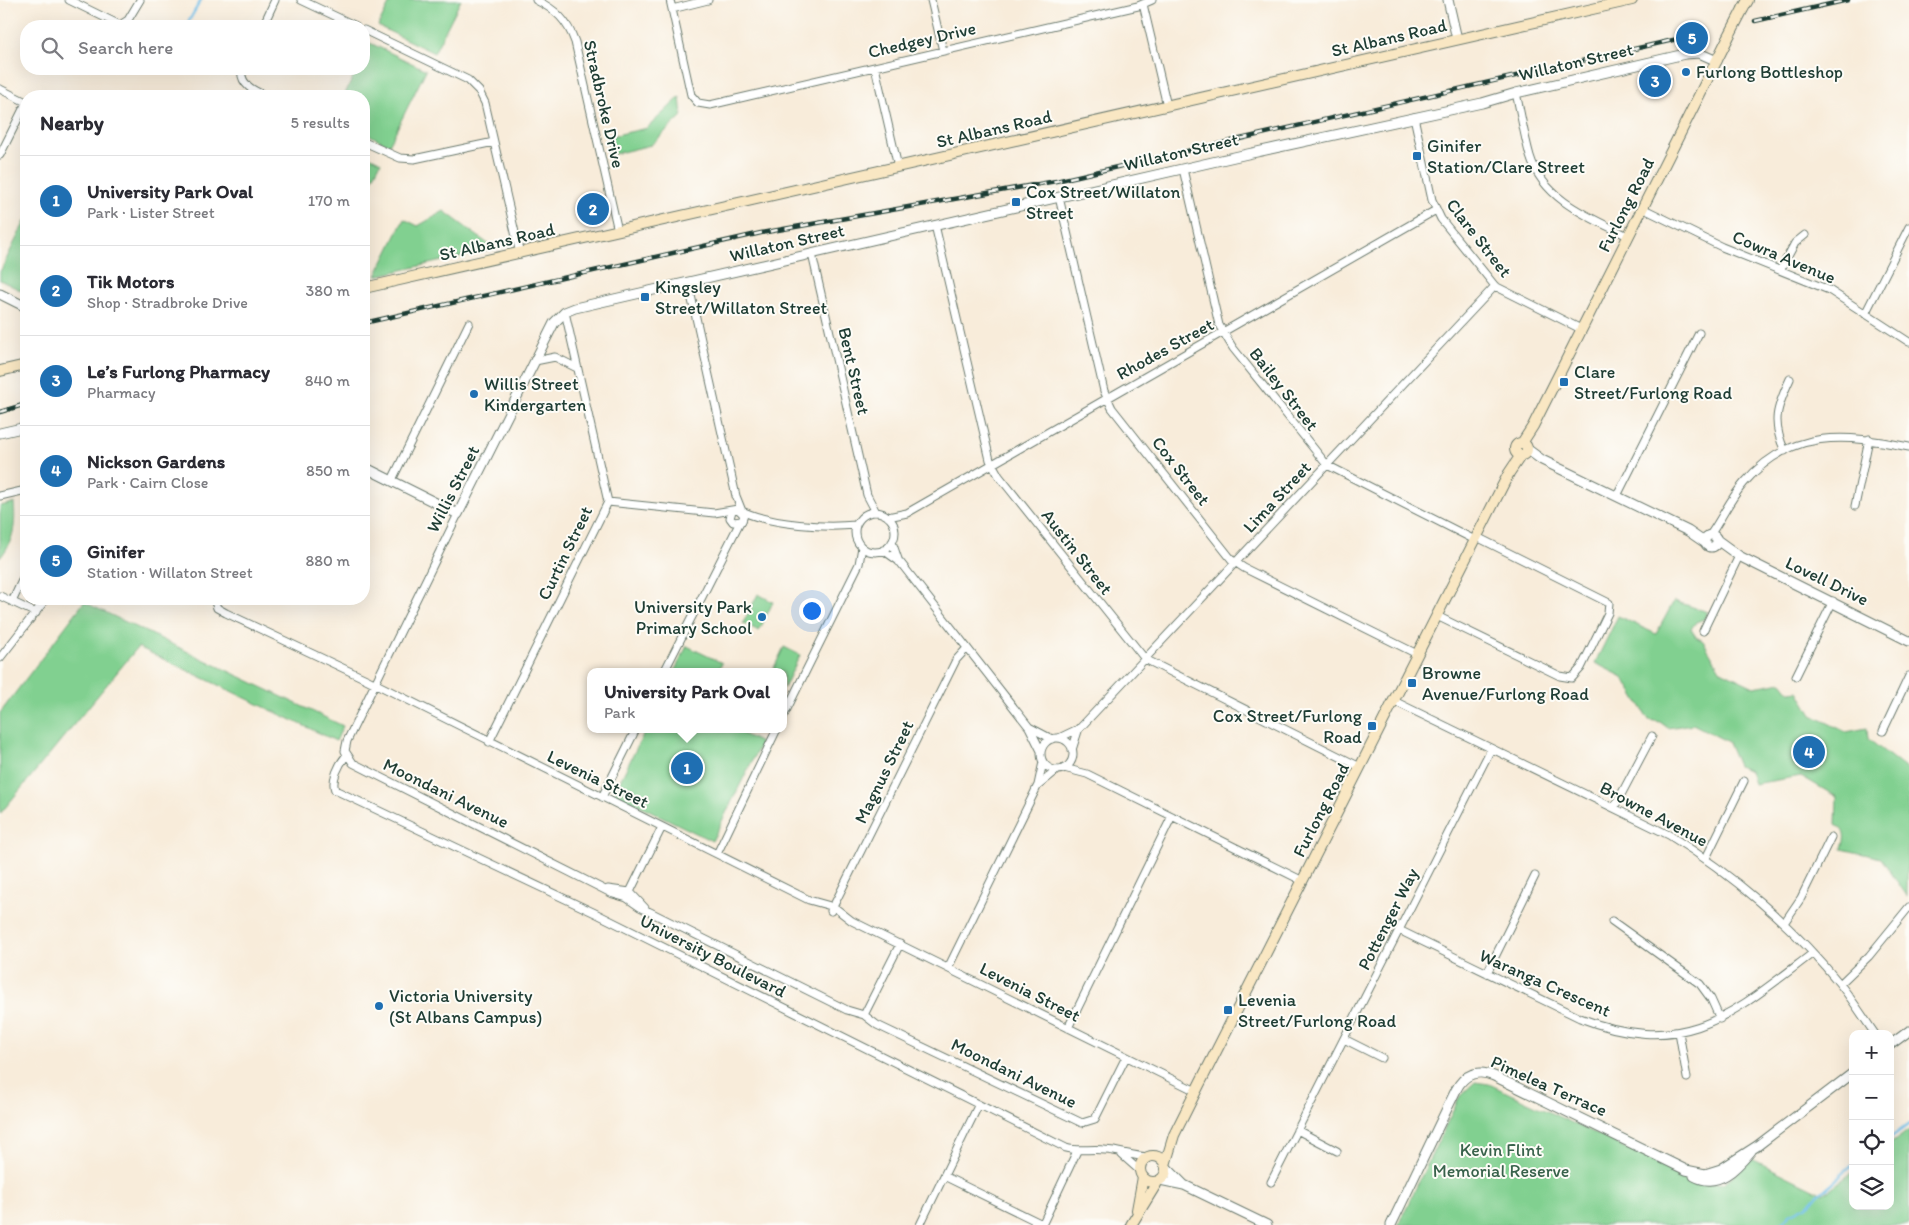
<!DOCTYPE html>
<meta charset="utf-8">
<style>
:root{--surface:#fff;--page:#f2f2f3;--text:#2b2b33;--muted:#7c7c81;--line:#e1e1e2;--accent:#1f6fb2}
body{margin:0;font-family:Itim,sans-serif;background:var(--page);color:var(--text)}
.controls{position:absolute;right:15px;bottom:15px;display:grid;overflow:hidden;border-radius:10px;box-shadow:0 5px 20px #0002}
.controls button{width:45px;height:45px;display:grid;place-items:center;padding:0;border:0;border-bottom:1px solid var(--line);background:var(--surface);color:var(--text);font:25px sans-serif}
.you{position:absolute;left:811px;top:610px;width:18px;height:18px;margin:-12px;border:4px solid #fff;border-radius:50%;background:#1a73e8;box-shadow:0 0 0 8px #1a73e833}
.badge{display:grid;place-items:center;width:32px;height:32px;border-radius:50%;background:var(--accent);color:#fff;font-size:16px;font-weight:700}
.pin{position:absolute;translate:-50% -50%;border:2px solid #fff;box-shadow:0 1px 5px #0006}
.popup{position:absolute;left:587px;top:668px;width:200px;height:65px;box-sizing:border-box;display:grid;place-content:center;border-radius:10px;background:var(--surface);filter:drop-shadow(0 1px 4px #0005);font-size:16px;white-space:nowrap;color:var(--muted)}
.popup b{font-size:19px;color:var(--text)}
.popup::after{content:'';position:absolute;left:50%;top:100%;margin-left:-10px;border:10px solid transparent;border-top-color:var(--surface)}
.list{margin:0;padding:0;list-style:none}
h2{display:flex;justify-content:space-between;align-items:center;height:65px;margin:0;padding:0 20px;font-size:21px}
h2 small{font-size:16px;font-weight:400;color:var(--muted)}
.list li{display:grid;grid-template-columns:32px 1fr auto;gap:15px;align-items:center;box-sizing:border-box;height:90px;padding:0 20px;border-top:1px solid var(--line)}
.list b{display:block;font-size:19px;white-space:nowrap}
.list p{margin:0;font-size:16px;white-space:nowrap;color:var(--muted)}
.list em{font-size:16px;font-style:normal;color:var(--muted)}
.icon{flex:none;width:28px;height:28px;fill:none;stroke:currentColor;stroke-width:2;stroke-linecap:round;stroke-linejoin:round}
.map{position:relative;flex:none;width:1909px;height:1225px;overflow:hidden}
.search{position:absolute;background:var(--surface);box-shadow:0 5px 20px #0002;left:20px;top:20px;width:350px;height:55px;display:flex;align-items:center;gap:12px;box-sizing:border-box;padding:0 18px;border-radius:20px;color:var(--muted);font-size:19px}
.panel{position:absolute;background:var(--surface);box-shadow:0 5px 20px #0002;left:20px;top:90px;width:350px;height:515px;border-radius:20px}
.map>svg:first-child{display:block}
</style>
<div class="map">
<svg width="1909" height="1225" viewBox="0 0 1909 1225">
<rect width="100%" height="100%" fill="#fdfcf7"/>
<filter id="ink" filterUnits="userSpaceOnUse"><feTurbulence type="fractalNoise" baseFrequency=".02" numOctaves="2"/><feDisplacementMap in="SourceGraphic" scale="10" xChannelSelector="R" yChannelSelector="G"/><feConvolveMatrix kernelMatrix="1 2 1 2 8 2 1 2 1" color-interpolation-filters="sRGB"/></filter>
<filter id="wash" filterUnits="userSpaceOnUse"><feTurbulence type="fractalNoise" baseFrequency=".0096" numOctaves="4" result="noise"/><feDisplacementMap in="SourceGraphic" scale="20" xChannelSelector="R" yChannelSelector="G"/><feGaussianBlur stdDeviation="1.12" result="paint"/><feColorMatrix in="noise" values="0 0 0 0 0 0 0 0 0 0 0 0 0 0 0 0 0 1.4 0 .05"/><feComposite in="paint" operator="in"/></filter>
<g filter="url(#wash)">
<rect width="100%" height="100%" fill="#f8ecda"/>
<!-- green -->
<path fill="#81d090" stroke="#508662" d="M391,0h70l-27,53 -56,-27z
M370,43l56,27 -37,75 -25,-13v-36h-20l13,-27h7v-14z
M680,97l2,19 -31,29 -41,10 -3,-18 40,-9z
M364,153l17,9 -17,33z
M444,211l51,38 -119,27 28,-57 14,7z
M26,219v74l-26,-13v-8z
M14,503c2,21 0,38 -14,55v-52z
M758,594l15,8 -14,29 -16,-8z
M1674,601l34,11 -4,7 -8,3 -5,7 5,8 7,4 18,30 33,16 28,-5 8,10 8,-1 14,24 34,17 21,-4 1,11 41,32 -2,125 -26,-38 -39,-9c3,-11 5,-17 -6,-24l1,-28 -36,-21 -47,8 -4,-13 -12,-5 -10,-24 -35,-18 -25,4 -8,-6 -11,-2 -26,-43 -28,-14 23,-47 38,18z
M84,602l259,124 -7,15 -198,-94 -138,167v-101z
M687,646l35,17 -5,9h-43z
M784,647l16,8 -16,33 -1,-16h-11z
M646,729h87l28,14 -49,98 -98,-48z
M1475,1082l14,2 214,100 21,-1 28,-24 71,35 30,-22v34h37v-62l19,-14v95h-511l62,-129z"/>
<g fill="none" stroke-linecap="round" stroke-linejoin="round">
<!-- stream -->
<path stroke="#6ebfe9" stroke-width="2.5" d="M186,26l15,-26
M1890,1138l19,-14
M1780,1225l10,-11 16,-8 47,-41"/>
</g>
</g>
<g filter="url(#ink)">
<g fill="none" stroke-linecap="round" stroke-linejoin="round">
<defs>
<path id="minor" d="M69,0l51,25 8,-5 12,-20
M301,0l55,26
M536,0c20,10 31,20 39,42l43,189
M670,0l21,95 7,8 12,2 428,-99 14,-6
M931,0l12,51
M1143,4l24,102
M672,9l36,-9
M263,26l12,-26
M364,30l104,50 11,11 6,12 35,151
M875,67l23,100
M242,69c-3,15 12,22 24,27
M0,89l26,13
M1516,93c5,21 8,42 14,63 13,44 61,62 98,80
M1414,117l18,83 9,19 54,67 86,43
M364,142l36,16 14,1 80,-17
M0,155l26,-52
M1183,169l36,156 14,23 94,117 148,75
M1059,197l45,194 8,17 120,152 12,8 173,86
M1642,208l80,39 107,43 80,52
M935,225l55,235 9,16 146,183 215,108
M812,254l55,241 9,17
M1781,269l14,-26 10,-8
M688,282l48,214 6,15
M1865,314l44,-87
M535,361l20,-4 22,11
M1785,451c-14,-29 -8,-44 5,-72
M392,480l77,-157
M0,496l26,-6
M1617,496l82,-163
M608,502l106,11 24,-4 6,6 -2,6 -9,1 -3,-4 2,-7
M1855,506l14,-67
M744,512c30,13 80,16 112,13
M855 532a20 20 0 1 1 40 0a20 20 0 1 1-40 0Z
M458,514l-111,227 -2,10 8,12 260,131 14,4 13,9 207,103 17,5 13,10 205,98 13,-4 31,-62
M888,517l19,-4 529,-303
M1710,535c12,-17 20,-36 34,-52 47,-55 101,-49 165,-36
M892,542l7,20
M883,550l17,12 129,165 12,24
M0,596l36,17
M214,599l3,9 9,5 140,66 443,221 25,7 18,14 344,170
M12,602l14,-30
M1437,616l123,60 12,2 9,-10 27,-55 1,-10 -132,-66
M1703,631l36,-75
M0,658l46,-59
M664,672l76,-150
M1796,676l37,-75
M1394,701l275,134c63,39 124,91 170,148 13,16 24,34 36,51
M783,717l76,-153 3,-17
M1029,727l23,12
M1883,731l26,-55
M1041 754a16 16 0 1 1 32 0a16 16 0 1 1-32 0Z
M1059,738l21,-10 415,-442
M489,742l119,-240 -43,-190
M1072,750l7,-22
M346,756c-7,8 -15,24 -11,34l260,123 471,235c13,4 25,0 39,2 16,1 29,7 46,7
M1064,768l23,6 216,107
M1039,785l18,-15
M602,797l34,-68
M1614,808l38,-72
M717,854l60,-125
M1706,858l38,-77
M608,889l22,3 15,16
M627,898l35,-71
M831,911l125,-251 11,-12
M1612,921l88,63 11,15 9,20
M1784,923l17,-25 30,-61
M1399,930l181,88c106,41 152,-4 233,-65
M948,968l90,-183 5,-23
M1487,973l48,-97
M1840,984l29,-28 40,-49
M864,1015l36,-71
M1068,1028l104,-212
M1679,1032l8,46
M1344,1039l38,19
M1297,1130l40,21
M1122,1155l18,16
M944,1176l98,48
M1271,1182l220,-433
M920,1225l58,-119
M1042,1225l35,-74"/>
<path id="tertiary" d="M1448,0l9,39
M0,294l26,13
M0,433l26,-6
M1527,449l15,11 146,71 16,11
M364,467l94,47 96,-191 11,-11 10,-4 668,-153 239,-52 34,-10 169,-39 14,-1 18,8
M1705 541a6 6 0 1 1 12 0a6 6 0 1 1-12 0Z
M1717,540l22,16 170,85
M1890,1045l19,-14
M1166,1167l18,18
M1694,1176c24,13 42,-7 57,-25
M1160,1180l24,5 83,40
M1391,1225l65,-135c8,-16 22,-21 38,-14l192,94 19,4 16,-5 36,-23 96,-73"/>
<path id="secondary" d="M1743,9l5,-9
M364,288l1268,-288
M0,371l26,-6
M1515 449a6 6 0 1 1 12 0a6 6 0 1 1-12 0Z
M1522,443l11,-17 195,-388
M1140 1169a13 13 0 1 1 26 0a13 13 0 1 1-26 0Z
M1165,1165l9,-30 22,-44 313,-618 12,-18
M1137,1210l6,-33
M1131,1225l27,-44"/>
</defs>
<!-- minor casing -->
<use href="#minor" stroke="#6b7a6e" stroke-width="9"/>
<!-- tertiary casing -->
<use href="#tertiary" stroke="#6b7a6e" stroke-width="11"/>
<!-- secondary casing -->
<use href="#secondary" stroke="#6b7a6e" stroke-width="12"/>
<!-- minor -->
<use href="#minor" stroke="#fff" stroke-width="7"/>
<!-- tertiary -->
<use href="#tertiary" stroke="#fff" stroke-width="9"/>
<!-- secondary -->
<use href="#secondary" stroke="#f9e7c3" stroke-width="10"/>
<defs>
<path id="rail" d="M1755,21l93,-21
M364,323l397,-90 295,-52 626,-143
M0,412l26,-8"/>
</defs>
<!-- rail casing -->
<use href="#rail" stroke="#1f3d34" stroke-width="4.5"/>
<!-- rail -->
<use href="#rail" stroke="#fdfcf7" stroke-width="2.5" stroke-dasharray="8" stroke-linecap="butt"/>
<defs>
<path id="secondary-bridge" d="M1728,38l15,-29"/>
</defs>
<!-- secondary-bridge casing -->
<use href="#secondary-bridge" stroke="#6b7a6e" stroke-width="12" stroke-linecap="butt"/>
<!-- secondary-bridge -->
<use href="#secondary-bridge" stroke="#f9e7c3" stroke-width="10"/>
</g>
</g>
<!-- markers -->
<g fill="#1f6fb2" stroke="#fdfcf7" stroke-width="2">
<circle cx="1686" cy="72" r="5"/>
<rect x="1412" y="151" width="10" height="10" rx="2.5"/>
<rect x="1011" y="197" width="10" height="10" rx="2.5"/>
<rect x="640" y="292" width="10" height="10" rx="2.5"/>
<rect x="1559" y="377" width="10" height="10" rx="2.5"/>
<circle cx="474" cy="394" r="5"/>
<circle cx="762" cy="617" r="5"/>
<rect x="1407" y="678" width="10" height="10" rx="2.5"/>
<rect x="1367" y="721" width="10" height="10" rx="2.5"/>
<circle cx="379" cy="1006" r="5"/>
<rect x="1223" y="1005" width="10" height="10" rx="2.5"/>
</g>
<g text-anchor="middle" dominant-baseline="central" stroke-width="4" stroke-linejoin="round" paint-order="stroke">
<!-- street labels -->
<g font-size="18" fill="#1f3d34" stroke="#fdfcf7">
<text transform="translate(1389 38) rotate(-13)">St Albans Road</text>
<text transform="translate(922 40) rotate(-13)">Chedgey Drive</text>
<text transform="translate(1576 62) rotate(-13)">Willaton Street</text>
<text transform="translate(604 104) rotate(77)">Stradbroke Drive</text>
<text transform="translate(994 129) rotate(-13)">St Albans Road</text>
<text transform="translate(1181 152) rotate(-13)">Willaton Street</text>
<text transform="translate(1626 205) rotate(-63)">Furlong Road</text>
<text transform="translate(1479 238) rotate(52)">Clare Street</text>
<text transform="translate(497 242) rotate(-13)">St Albans Road</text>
<text transform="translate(787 243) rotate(-13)">Willaton Street</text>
<text transform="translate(1784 257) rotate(23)">Cowra Avenue</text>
<text transform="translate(1165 349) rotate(-29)">Rhodes Street</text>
<text transform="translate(854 371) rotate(77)">Bent Street</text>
<text transform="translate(1284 389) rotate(52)">Bailey Street</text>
<text transform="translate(1181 471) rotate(52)">Cox Street</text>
<text transform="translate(453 489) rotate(-63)">Willis Street</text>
<text transform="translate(1277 497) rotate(-47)">Lima Street</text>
<text transform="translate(1077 552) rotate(52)">Austin Street</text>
<text transform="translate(565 553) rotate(-64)">Curtin Street</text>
<text transform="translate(1827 581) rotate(26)">Lovell Drive</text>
<text transform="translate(884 772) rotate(-64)">Magnus Street</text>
<text transform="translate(598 779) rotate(26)">Levenia Street</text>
<text transform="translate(446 793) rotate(26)">Moondani Avenue</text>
<text transform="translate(1321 810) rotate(-63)">Furlong Road</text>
<text transform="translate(1654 814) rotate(28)">Browne Avenue</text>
<text transform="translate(1388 919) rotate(-63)">Pottenger Way</text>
<text transform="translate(713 956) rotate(27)">University Boulevard</text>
<text transform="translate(1545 983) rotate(24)">Waranga Crescent</text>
<text transform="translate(1030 992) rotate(27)">Levenia Street</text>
<text transform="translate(1014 1073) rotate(26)">Moondani Avenue</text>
<text transform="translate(1549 1086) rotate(24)">Pimelea Terrace</text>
</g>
<!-- poi labels -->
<g font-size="18" fill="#1f3d34" stroke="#fdfcf7" text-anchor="start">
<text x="1696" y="72">Furlong Bottleshop</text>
<text x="1427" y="146">Ginifer<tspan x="1427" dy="21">Station/Clare Street</tspan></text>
<text x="1026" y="192">Cox Street/Willaton<tspan x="1026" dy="21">Street</tspan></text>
<text x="655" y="287">Kingsley<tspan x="655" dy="21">Street/Willaton Street</tspan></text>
<text x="1574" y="372">Clare<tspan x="1574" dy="21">Street/Furlong Road</tspan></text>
<text x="484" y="384">Willis Street<tspan x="484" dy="21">Kindergarten</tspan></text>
<text x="752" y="607" text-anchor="end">University Park<tspan x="752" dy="21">Primary School</tspan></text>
<text x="1422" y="673">Browne<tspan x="1422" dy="21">Avenue/Furlong Road</tspan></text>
<text x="1362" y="716" text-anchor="end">Cox Street/Furlong<tspan x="1362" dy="21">Road</tspan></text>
<text x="389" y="996">Victoria University<tspan x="389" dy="21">(St Albans Campus)</tspan></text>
<text x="1238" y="1000">Levenia<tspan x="1238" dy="21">Street/Furlong Road</tspan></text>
</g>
<!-- park labels -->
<g font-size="18" fill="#38624b" stroke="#fdfcf7">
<text x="1501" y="1150">Kevin Flint<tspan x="1501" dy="21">Memorial Reserve</tspan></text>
</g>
</g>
</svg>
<div class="controls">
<button>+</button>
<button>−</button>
<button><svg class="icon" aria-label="locate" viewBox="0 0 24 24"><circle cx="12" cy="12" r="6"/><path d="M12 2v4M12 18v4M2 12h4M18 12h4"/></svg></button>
<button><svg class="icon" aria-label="layers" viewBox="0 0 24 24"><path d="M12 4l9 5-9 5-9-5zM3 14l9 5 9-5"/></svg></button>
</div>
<div class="you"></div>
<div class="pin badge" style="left:687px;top:768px">1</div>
<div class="popup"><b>University Park Oval</b>Park</div>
<div class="pin badge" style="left:593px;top:209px">2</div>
<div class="pin badge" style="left:1655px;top:81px">3</div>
<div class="pin badge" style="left:1809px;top:752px">4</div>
<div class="pin badge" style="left:1692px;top:38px">5</div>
<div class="search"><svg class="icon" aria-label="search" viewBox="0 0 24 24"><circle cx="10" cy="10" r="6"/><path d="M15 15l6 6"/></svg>Search here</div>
<section class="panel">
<h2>Nearby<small>5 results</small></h2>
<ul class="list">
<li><span class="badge">1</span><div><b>University Park Oval</b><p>Park · Lister Street</p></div><em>170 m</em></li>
<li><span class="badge">2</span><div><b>Tik Motors</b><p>Shop · Stradbroke Drive</p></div><em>380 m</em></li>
<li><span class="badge">3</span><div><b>Le’s Furlong Pharmacy</b><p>Pharmacy</p></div><em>840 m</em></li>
<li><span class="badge">4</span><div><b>Nickson Gardens</b><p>Park · Cairn Close</p></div><em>850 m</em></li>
<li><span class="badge">5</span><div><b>Ginifer</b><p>Station · Willaton Street</p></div><em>880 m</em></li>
</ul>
</section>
</div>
